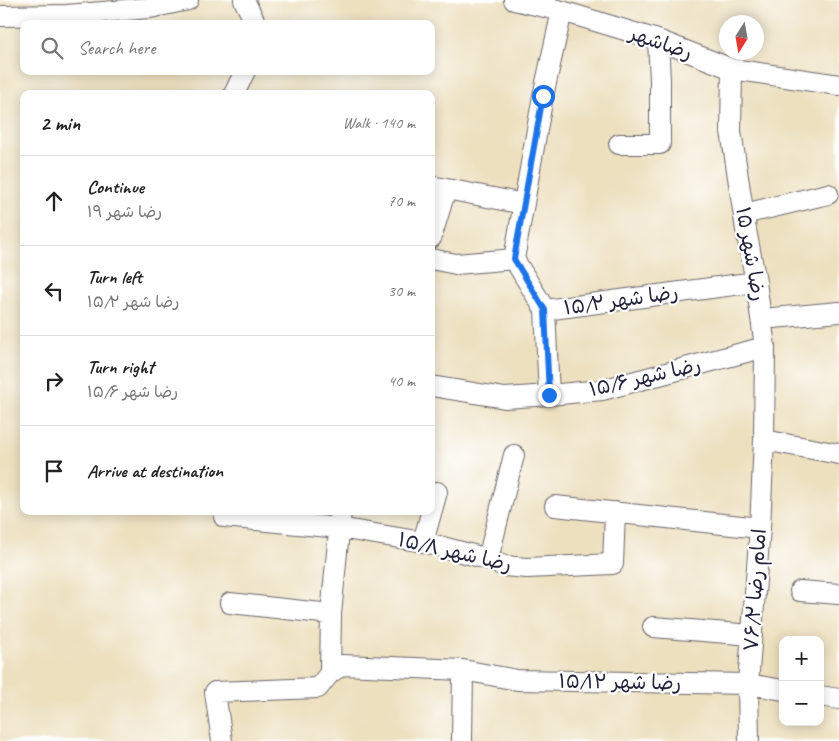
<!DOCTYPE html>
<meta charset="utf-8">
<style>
:root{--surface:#fff;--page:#f6f6f6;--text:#222;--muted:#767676;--line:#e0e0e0}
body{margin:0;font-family:Caveat,"Playpen Sans Arabic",sans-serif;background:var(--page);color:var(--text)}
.controls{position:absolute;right:15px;bottom:15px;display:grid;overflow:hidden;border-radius:10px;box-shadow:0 2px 12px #0003}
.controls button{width:45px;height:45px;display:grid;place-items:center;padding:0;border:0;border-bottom:1px solid var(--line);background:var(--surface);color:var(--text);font:25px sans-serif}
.compass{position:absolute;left:719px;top:15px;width:45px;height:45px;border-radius:50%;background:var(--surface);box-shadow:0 2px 12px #0003;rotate:191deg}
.stop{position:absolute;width:15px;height:15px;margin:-11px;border:4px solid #1a73e8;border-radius:50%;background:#fff}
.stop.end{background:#1a73e8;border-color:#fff;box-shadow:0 1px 5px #0008}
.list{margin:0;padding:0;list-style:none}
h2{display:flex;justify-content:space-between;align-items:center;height:65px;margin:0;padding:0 20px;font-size:21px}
h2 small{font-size:16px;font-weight:400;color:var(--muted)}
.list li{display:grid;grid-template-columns:32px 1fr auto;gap:15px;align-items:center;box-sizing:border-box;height:90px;padding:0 20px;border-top:1px solid var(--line)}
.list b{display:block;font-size:19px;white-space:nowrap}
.list p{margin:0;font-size:16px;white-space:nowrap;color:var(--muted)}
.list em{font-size:16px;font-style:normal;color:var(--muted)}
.icon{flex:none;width:28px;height:28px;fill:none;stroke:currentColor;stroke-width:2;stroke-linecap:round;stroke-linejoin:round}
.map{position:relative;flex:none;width:839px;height:741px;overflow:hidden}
.search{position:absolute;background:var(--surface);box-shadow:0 2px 12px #0003;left:20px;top:20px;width:415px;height:55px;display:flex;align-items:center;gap:12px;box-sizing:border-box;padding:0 18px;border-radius:10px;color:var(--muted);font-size:19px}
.panel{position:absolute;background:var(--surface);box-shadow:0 2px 12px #0003;left:20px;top:90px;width:415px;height:425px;border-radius:10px}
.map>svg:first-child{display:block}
</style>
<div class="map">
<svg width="839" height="741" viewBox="0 0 839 741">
<rect width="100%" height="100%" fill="#fff"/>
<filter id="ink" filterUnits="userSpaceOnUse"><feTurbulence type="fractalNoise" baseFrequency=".02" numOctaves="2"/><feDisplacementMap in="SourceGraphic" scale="10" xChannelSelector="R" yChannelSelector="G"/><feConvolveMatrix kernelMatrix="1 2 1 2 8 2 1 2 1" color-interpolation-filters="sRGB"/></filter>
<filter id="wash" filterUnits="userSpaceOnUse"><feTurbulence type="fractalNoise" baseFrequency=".0096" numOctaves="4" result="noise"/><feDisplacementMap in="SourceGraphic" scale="20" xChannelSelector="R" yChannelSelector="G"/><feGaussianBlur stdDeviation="1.12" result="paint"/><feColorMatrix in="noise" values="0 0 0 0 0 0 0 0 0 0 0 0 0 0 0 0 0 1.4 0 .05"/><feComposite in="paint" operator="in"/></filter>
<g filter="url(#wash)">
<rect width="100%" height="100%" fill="#ede0bf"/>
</g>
<g filter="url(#ink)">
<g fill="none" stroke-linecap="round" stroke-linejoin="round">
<defs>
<path id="minor" d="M244,0l12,24
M514,0l48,11 96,29 74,29 107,16
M0,16l67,-1 83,-7 38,-8
M732,69l-1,62 15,99 10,52 9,65 -1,93 -4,88 -12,156 1,57
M234,94l11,-23
M619,144h41v-64l-2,-40
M431,186l93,18
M744,214l84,-20
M431,238l15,-49
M431,259l25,5 58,-5
M514,259l31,51 211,-28
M514,259l29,-163 19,-85
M545,310l4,85 53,-5 163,-43
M762,319l77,-7
M431,386l74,12 44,-3
M764,440l75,14
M555,506l205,22
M224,517l115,11 84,14 65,17 16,7 23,2 86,-4 2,-52
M423,542l14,-50
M488,559l26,-104
M800,591l39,3
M230,603l101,11
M653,627l99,8
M330,673l1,-59 10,-103
M820,696l19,3
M222,741l-7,-49 103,-4 12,-15 13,-8 120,5 54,10 231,4 35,6
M462,741l1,-71"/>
</defs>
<!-- minor casing -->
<use href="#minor" stroke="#696469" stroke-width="22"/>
<!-- minor -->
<use href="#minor" stroke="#fff" stroke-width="20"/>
</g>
</g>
<g fill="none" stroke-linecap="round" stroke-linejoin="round" filter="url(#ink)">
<!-- route -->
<path stroke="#1a73e8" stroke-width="6" d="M543,96l-29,163 31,51 4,85"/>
</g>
<g text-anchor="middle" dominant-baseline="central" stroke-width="4.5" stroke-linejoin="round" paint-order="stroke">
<!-- street labels -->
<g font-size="20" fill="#22223b" stroke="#fff">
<text transform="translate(661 43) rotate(19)">رضاشهر</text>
<text transform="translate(751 254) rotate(80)">رضا شهر ۱۵</text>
<text transform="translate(621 300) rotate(-8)">رضا شهر ۱۵/۲</text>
<text transform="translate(645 377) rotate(-13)">رضا شهر ۱۵/۶</text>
<text transform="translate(455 552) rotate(13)">رضا شهر ۱۵/۸</text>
<text transform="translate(755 590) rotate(-86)">امام رضا ۷۶/۲</text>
<text transform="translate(620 682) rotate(1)">رضا شهر ۱۵/۱۲</text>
</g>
</g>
</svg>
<div class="controls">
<button>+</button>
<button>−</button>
</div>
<svg class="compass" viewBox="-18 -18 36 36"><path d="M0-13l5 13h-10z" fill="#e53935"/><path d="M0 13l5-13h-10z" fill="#767676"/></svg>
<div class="stop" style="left:543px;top:96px"></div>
<div class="stop end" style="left:549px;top:395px"></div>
<div class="search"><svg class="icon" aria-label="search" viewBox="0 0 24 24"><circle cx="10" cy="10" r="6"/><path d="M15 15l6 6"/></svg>Search here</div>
<section class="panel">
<h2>2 min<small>Walk · 140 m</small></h2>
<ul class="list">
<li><svg class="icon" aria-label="ahead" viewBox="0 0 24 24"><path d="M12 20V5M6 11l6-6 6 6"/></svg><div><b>Continue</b><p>رضا شهر ۱۹</p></div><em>70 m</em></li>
<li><svg class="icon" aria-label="left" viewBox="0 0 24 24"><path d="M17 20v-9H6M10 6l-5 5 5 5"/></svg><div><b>Turn left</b><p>رضا شهر ۱۵/۲</p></div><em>30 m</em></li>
<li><svg class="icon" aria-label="right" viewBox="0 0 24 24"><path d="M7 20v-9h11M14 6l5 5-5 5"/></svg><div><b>Turn right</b><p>رضا شهر ۱۵/۶</p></div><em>40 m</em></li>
<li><svg class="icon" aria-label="arrive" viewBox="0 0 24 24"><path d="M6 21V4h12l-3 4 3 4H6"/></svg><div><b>Arrive at destination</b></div></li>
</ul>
</section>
</div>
